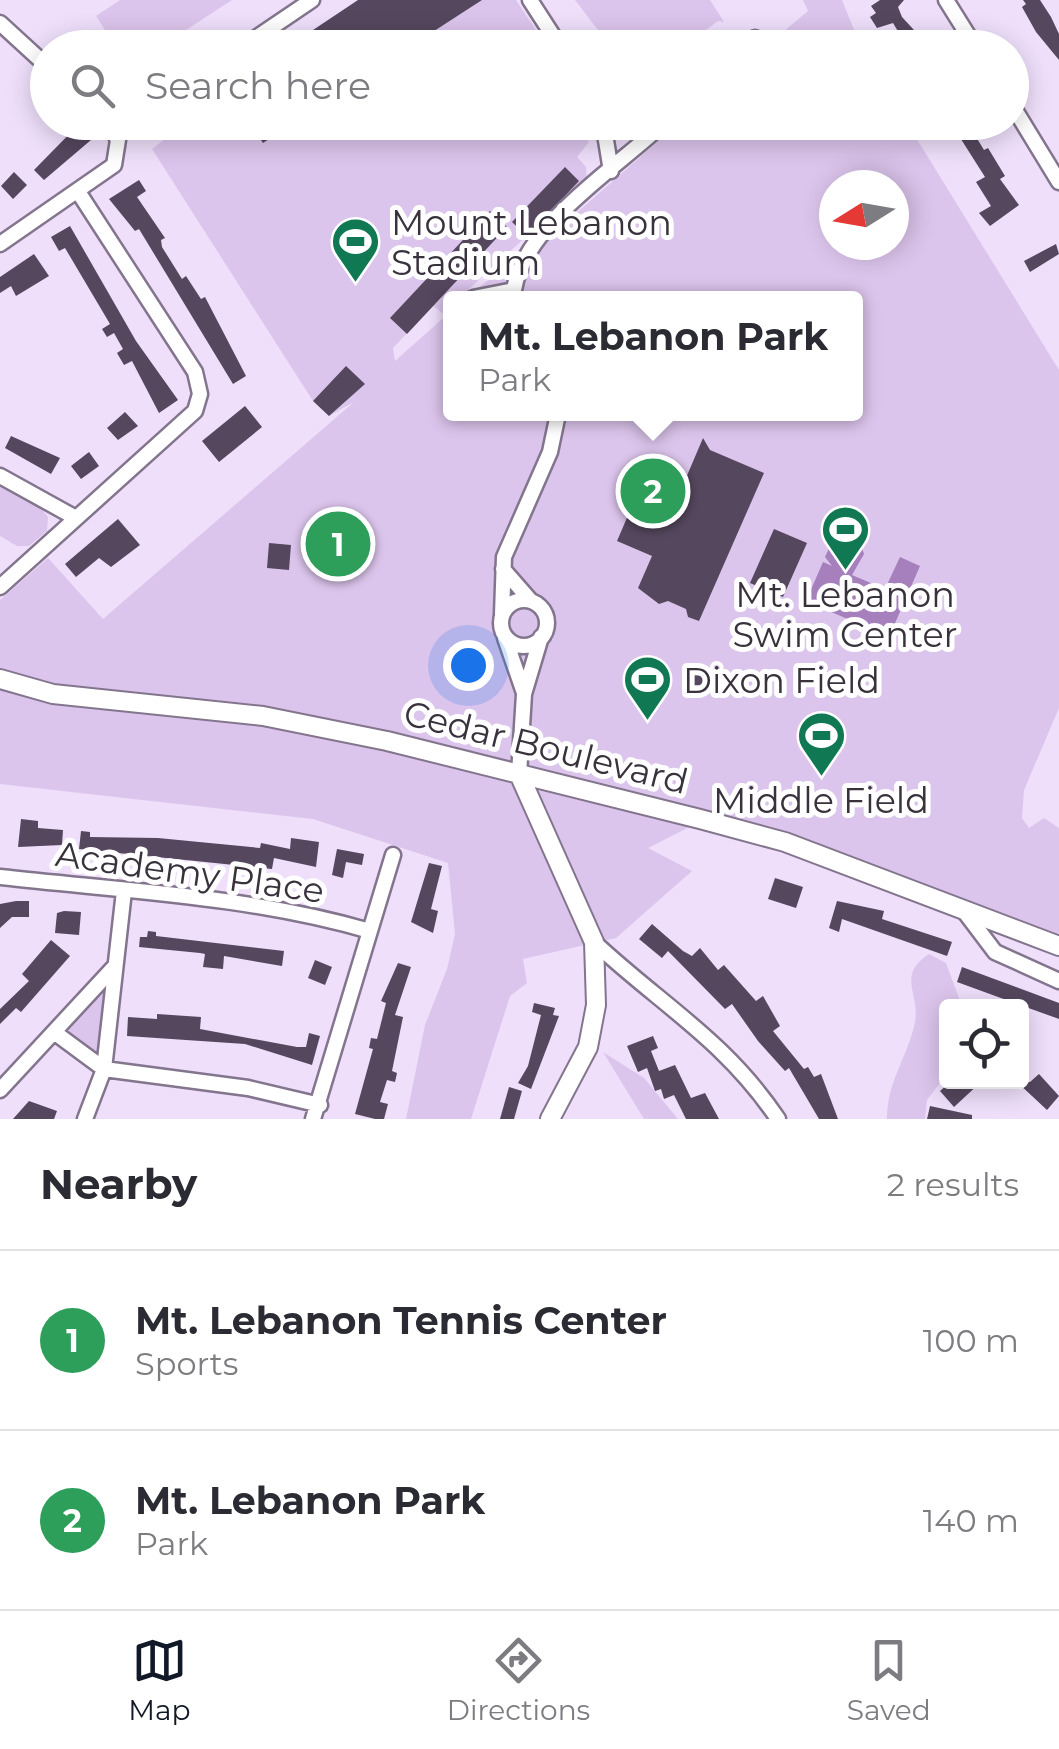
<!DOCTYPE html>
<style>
:root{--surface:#fff;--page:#f2f2f3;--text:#2b2b33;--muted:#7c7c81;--line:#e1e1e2;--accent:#111827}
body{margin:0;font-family:Montserrat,sans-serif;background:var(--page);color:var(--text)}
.controls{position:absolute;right:30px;bottom:30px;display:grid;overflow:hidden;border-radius:10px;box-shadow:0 5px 25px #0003}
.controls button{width:90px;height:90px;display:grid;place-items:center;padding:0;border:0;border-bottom:2px solid var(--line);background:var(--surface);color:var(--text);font:50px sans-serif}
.compass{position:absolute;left:819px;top:170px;width:90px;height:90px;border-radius:50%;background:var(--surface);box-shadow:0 5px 25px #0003;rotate:259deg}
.you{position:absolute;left:468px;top:665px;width:35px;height:35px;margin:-25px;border:8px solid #fff;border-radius:50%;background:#1a73e8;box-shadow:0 0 0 15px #1a73e833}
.badge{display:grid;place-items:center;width:65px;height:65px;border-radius:50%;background:var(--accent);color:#fff;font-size:32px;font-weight:700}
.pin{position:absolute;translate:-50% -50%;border:5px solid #fff;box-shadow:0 2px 10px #0006}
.popup{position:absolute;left:443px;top:291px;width:420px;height:130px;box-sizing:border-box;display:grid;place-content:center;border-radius:10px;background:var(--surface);filter:drop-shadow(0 2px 8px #0005);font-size:32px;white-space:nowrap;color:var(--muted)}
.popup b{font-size:38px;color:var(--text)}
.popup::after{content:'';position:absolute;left:50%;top:100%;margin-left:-20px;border:20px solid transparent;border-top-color:var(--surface)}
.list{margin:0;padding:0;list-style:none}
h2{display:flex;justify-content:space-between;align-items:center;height:130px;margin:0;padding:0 40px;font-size:42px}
h2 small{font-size:32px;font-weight:400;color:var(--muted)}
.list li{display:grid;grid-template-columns:65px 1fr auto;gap:30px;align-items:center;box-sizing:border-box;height:180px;padding:0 40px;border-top:2px solid var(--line)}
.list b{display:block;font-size:38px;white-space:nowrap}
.list p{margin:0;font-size:32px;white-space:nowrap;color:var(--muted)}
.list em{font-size:32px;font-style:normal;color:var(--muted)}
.icon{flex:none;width:55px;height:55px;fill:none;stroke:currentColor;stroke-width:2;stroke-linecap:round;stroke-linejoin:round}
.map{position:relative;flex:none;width:1059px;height:1119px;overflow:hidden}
.search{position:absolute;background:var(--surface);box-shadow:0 5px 25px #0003;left:30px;right:30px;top:30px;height:110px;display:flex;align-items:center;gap:25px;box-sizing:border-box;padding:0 35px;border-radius:55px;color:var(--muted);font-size:38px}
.sheet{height:490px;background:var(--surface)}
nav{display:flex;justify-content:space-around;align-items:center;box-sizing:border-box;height:140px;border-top:2px solid var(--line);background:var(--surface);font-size:28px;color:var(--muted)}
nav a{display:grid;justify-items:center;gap:5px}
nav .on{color:var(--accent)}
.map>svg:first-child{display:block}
</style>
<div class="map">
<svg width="1059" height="1119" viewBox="0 0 1059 1119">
<rect width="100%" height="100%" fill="#efdffb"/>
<!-- green -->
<path fill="#dcc5ec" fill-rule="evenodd" d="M120,0h112l-72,47h-44l-20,-31z
M476,0h40l31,47 -139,1 69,-45z
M575,0h135l14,22 -6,-1 -35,26h-72z
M803,0h39l19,47h-96l43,-36z
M185,123h64l14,20 32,-20h296l-7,13 5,6 -12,15 9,10 1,14 -128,117h-9v8l-8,7 -9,-7 -40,42 2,13 55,-49v102h406v-116h-391l116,-89 98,-86h228l152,247v338l-35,82 -2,28 7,10 15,-10 15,10v106l-273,-99 -73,-20 -65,33 44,23 -76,67 -93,21 4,24 -17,13 -39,123h-65l19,-94 22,-56 8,-35 -7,-71 -135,-44 -313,-35v-184l48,-42 55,61 251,-217 -25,14 -16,-15 -161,-252zM834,185h60v60h-60z
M0,485l40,22 8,10 -1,14 -18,15h-12l-17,-10z
M929,954l17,9 16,43h-16v69l-19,25 -2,19h-38c0,-38 20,-60 28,-97 5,-29 -19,-47 14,-68z
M106,984l-7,70 -2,2 -32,-22v-5z
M603,1052l41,26 34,41h-34z"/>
<!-- water -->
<path fill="#a580bc" d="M841,536l20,9 3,9 -12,21 33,14 15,-32 20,9 -31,71 -83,-36 17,-39 9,4 -7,-9 7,-15z"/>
<!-- building -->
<path fill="#55475e" d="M358,0h124l-74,48h-122z
M880,0h24l-6,7 4,10 23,25 -17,6 -15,-25 -16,5 -7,-11 6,-4 -5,-7z
M1023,0h17l11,17 8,17v26l-23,-28 -14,-25 4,-3z
M81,122l17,12 -54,46 -10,-10z
M249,122h46l-32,21z
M950,122h17l17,28 4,-2 17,28 -5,3 19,26 -29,21 -11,-13 12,-7 -15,-24 9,-5 -26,-41 -7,4 -9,-13z
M565,167l14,14 -52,55 -15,-14z
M14,172l13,13 -14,14 -12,-13z
M139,180l7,11 -9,6 28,41 -4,2 1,7 20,32 4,-3 15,23 4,-2 41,79 -13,8 -94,-155 -4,2 -26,-32z
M490,211l17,16 -100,107 -17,-16z
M70,226l66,115 42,59 -19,13 -27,-52 -8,4 -7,-12 6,-4 -9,-16 -7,4 -5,-8 8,-5 -45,-76 -6,3 -8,-14z
M1056,244l3,10 -29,18 -6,-11z
M34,254l15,22 -33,20 -5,-10 -11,7v-16z
M346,366l19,18 -36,32 -16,-15z
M245,406l17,21 -43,35 -17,-21z
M125,412l13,14 -20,14 -11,-12z
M11,436l49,22 -9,16 -46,-26z
M703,438l7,12 54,23 -65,148 -11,-4 -2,-8 -18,-8 -9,3 -21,-16 14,-32 -35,-15 31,-72 35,16z
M89,452l10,14 -18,13 -10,-13z
M118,519l22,26 -29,22 -12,-9 -23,19 -11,-13z
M774,529l33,14 -24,54 -33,-14z
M269,543l22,2 -2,25 -22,-2z
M695,670l20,5 -3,11 -19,-1z
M21,819l17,2v7l25,2 -1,15 -44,2z
M81,831l9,1v5l68,1 102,10 1,-5 29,6 1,-11 28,4 -3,25 -42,-9 -2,11 -193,-20z
M337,849l27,5 -2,11 -16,-3 -3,16 -11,-3z
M429,863l13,3 -11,43 7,2 -5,22 -22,-11z
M775,878l28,9 -7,21 -28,-9z
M16,901h13v16h-17l-12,11v-24z
M837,901l47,10 -2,8 70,23 -5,14 -105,-37 -3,13 -10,-4z
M64,911l17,1 -2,23 -24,-2 2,-20z
M652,924l31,27 9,5 8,-8 18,22 6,-5 32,36 7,-5 17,30 -7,5 31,38 4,-2 6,10 7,-3 17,45h-19l-30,-51 -4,3 -27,-30 -26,-37 -7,5 -57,-58 -6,7 -23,-19z
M148,931l8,1v4l128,15 -2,15 -58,-10 -1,13 -20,-2 2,-13 -5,-1 -61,-6 1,-10h7z
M51,940l19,16 -49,56 -5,-4 -16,16v-15l29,-28 -7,-7z
M315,960l17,7 -7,18 -17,-7z
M398,963l13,4 -16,48 8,2 -11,54 5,2 -2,9 -8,-2 -7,22 8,2 -4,15h-9l-20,-5 18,-65 -4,-1 2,-10 6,1 9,-36 -5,-2z
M962,967l97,36v16l-102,-37z
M534,1003l21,5 -2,7 6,1 -28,73 -13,-6 10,-17 13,-51 -9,-3z
M157,1014l44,3 -1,12 97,18h9l3,-14 11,3 -8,29 -67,-21 -118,-8 1,-19 29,2z
M653,1036l5,12 -7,3 8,20 16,-6 16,33 14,-5 14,26h-33l-12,-24 -10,4 -3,-10 -6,2 -8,-23 -9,4 -11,-26z
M1039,1074l20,22 -12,14 -30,-28h13z
M950,1082h31l-27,25 -14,-16z
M509,1087l13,4 -8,28h-14z
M29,1101l28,10 -3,8h-41z
M930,1106l42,9v4h-45z"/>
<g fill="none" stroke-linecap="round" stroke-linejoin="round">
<defs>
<path id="minor" d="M530,0l31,48
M946,0l30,48
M0,23l48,44
M241,48l71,-48
M745,48l10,-10
M1012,105l47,77
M603,122l8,49
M115,131l13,-9
M0,244l114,-79 4,-25 -10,-18
M473,298l41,-8c10,-65 104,-123 151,-168
M0,476l76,42
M503,569l28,32
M0,587l195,-176 5,-17 -5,-22 -116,-179
M501 623a23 23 0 1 1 46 0a23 23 0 1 1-46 0Z
M502,614l2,-57 46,-105 8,-38
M505,638l19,55
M519,774l5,-80 17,-57
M0,877c124,14 250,19 370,54
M964,911l31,41 64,29
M594,942c66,62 131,98 184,177
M54,1032l50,37 144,19 72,17
M0,1090l115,-124
M85,1119l19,-50 20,-178
M313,1119l80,-264"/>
<path id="tertiary" d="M0,679l53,15 210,22 124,25 313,78 85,23 274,104
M519,774l75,168 2,63 -8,42 -38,72"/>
</defs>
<!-- minor casing -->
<use href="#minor" stroke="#83758d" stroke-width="19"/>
<!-- tertiary casing -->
<use href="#tertiary" stroke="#83758d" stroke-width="22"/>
<!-- minor -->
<use href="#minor" stroke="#fff" stroke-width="14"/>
<!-- tertiary -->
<use href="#tertiary" stroke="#fff" stroke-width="18"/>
</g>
<!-- icons -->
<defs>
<symbol id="stadium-pin" viewBox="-11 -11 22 30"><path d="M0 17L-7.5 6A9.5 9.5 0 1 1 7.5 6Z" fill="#107953" stroke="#fff"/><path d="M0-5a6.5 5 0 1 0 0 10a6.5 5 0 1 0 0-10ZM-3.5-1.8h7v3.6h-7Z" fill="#fff"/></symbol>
</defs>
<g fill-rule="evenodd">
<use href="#stadium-pin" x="328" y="214" width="55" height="75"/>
<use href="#stadium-pin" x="818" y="502" width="55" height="75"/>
<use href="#stadium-pin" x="620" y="652" width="55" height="75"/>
<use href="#stadium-pin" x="794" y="708" width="55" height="75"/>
</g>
<g text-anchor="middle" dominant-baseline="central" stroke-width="10" stroke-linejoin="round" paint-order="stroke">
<!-- poi labels -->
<g font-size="35" fill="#39323d" stroke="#fff" text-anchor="start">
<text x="391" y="222">Mount Lebanon<tspan x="391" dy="40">Stadium</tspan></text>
<text x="845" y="594" text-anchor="middle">Mt. Lebanon<tspan x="845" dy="40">Swim Center</tspan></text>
<text x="683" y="680">Dixon Field</text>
<text x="821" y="800" text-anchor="middle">Middle Field</text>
</g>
<!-- street labels -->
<g font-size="35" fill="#39323d" stroke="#fff">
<text transform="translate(546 747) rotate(14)">Cedar Boulevard</text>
<text transform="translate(190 872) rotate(8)">Academy Place</text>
</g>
</g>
</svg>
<div class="controls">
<button><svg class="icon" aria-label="locate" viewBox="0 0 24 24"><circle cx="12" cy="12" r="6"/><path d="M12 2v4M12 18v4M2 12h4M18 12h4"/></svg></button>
</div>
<svg class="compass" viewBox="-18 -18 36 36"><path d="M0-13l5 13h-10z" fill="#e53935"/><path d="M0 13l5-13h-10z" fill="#7c7c81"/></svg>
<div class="you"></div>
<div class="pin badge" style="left:338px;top:544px;background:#2e9e5b">1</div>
<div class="pin badge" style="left:653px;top:491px;background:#2e9e5b">2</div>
<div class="popup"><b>Mt. Lebanon Park</b>Park</div>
<div class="search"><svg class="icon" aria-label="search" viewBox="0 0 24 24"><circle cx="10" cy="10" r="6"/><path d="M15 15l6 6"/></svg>Search here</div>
</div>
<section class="sheet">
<h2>Nearby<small>2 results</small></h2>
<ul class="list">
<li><span class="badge" style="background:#2e9e5b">1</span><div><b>Mt. Lebanon Tennis Center</b><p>Sports</p></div><em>100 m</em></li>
<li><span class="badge" style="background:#2e9e5b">2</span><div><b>Mt. Lebanon Park</b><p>Park</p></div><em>140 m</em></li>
</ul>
</section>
<nav>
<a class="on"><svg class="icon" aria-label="map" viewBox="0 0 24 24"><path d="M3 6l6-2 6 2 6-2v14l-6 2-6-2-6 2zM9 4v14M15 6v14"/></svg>Map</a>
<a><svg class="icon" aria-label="directions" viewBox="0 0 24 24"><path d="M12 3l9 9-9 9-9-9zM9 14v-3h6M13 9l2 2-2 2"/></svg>Directions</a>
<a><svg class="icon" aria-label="saved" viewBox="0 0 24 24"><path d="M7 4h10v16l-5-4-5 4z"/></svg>Saved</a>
</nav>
